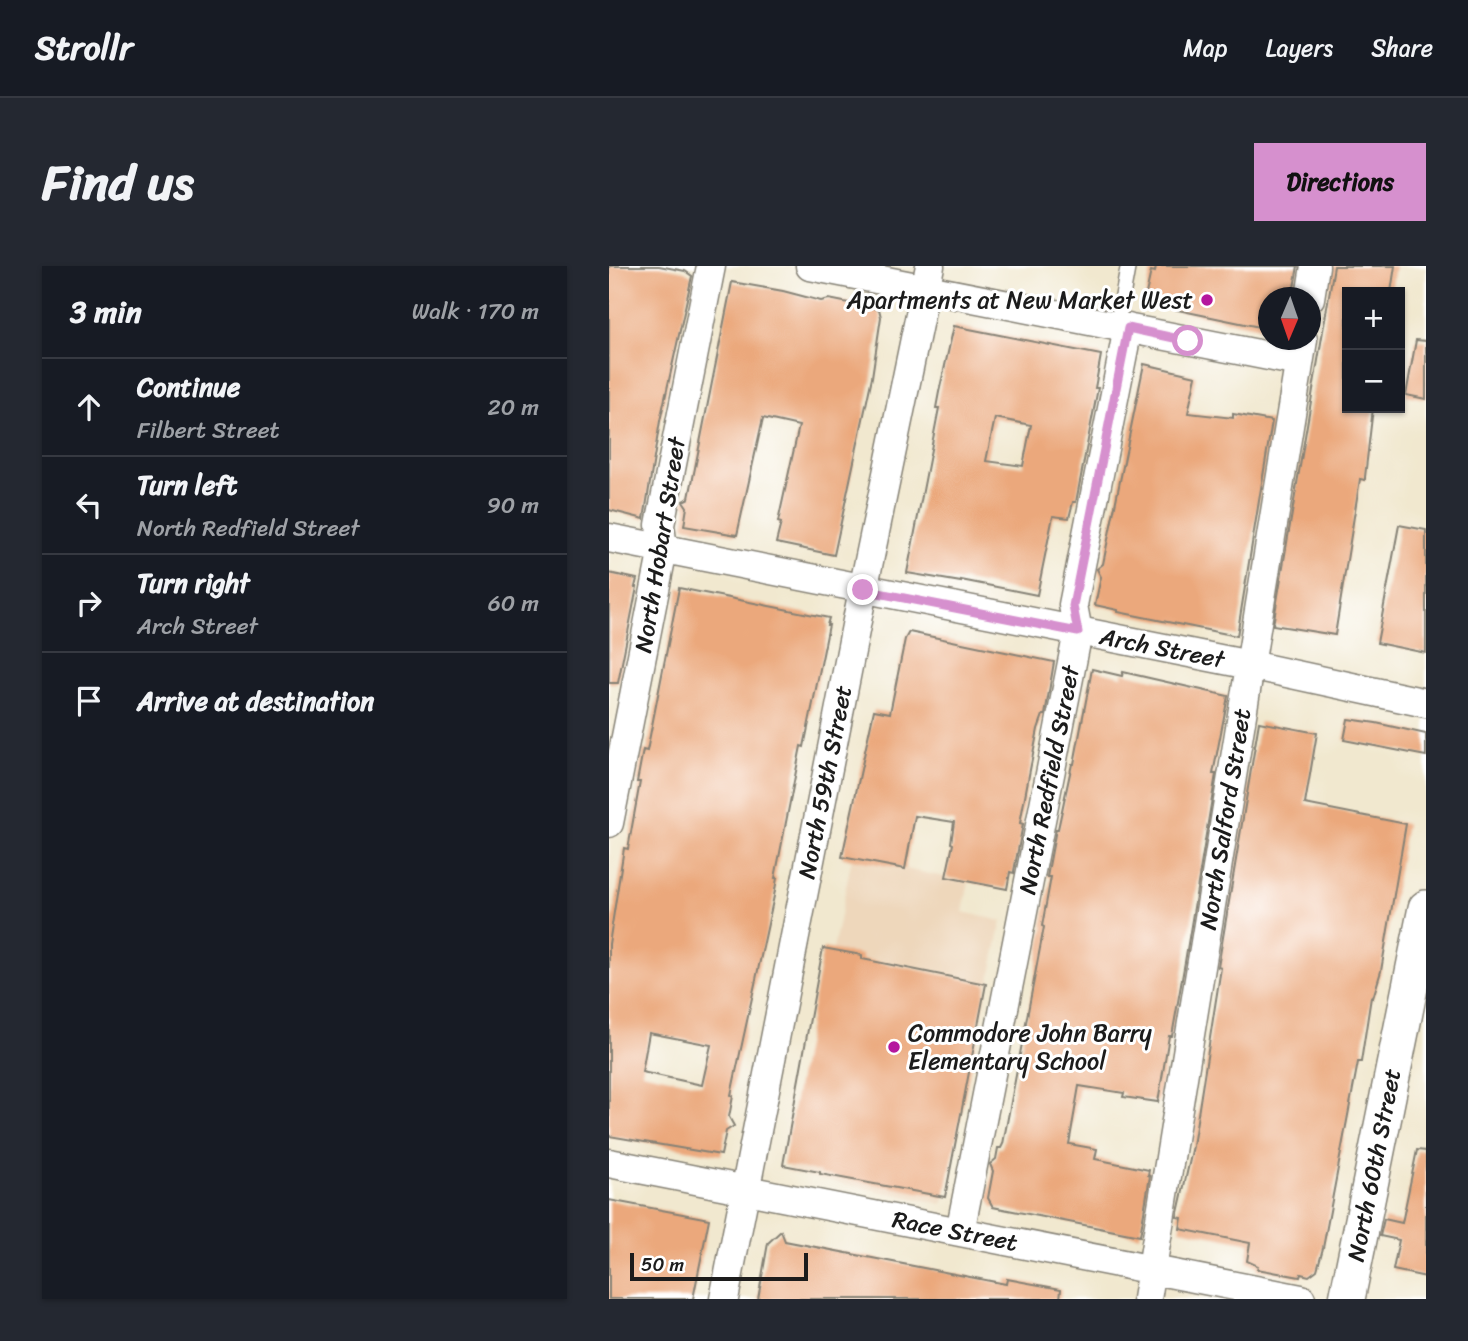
<!DOCTYPE html>
<meta charset="utf-8">
<style>
:root{--surface:#171b24;--page:#242831;--text:#f1f3f6;--muted:#9ea1a6;--line:#363941;--accent:#d690ce}
body{margin:0;font-family:Sriracha,sans-serif;background:var(--page);color:var(--text)}
.controls{position:absolute;right:21px;top:21px;display:grid;overflow:hidden;border-radius:0px;box-shadow:0 2px 5px #0004}
.controls button{width:63px;height:63px;display:grid;place-items:center;padding:0;border:0;border-bottom:2px solid var(--line);background:var(--surface);color:var(--text);font:35px sans-serif}
.compass{position:absolute;left:649px;top:21px;width:63px;height:63px;border-radius:50%;background:var(--surface);box-shadow:0 2px 5px #0004;rotate:182deg}
.scale{position:absolute;left:21px;bottom:18px;width:178px;box-sizing:border-box;padding-left:7px;border:4px solid #1c1c1c;border-top:0;font-size:19px;line-height:24px;white-space:nowrap;color:#1c1c1c;-webkit-text-stroke:5px #fff;paint-order:stroke}
.stop{position:absolute;width:21px;height:21px;margin:-16px;border:5px solid #d690ce;border-radius:50%;background:#fff}
.stop.end{background:#d690ce;border-color:#fff;box-shadow:0 2px 7px #0008}
.list{margin:0;padding:0;list-style:none}
h2{display:flex;justify-content:space-between;align-items:center;height:91px;margin:0;padding:0 28px;font-size:30px}
h2 small{font-size:23px;font-weight:400;color:var(--muted)}
.list li{display:grid;grid-template-columns:46px 1fr auto;gap:21px;align-items:center;box-sizing:border-box;height:98px;padding:0 28px;border-top:2px solid var(--line)}
.list b{display:block;font-size:26px;white-space:nowrap}
.list p{margin:0;font-size:23px;white-space:nowrap;color:var(--muted)}
.list em{font-size:23px;font-style:normal;color:var(--muted)}
.icon{flex:none;width:38px;height:38px;fill:none;stroke:currentColor;stroke-width:2;stroke-linecap:round;stroke-linejoin:round}
.map{position:relative;flex:none;width:817px;height:1033px;overflow:hidden;border-radius:0px}
header{display:flex;align-items:center;gap:42px;box-sizing:border-box;height:98px;padding:0 35px;background:var(--surface);border-bottom:2px solid var(--line)}
header strong{font-size:33px}
nav{display:flex;gap:38px;margin-inline-start:auto;font-size:24px}
.intro{display:flex;align-items:center;justify-content:space-between;box-sizing:border-box;height:168px;padding:0 42px}
h1{margin:0;font-size:49px}
.button{padding:18px 32px;border-radius:0px;background:var(--accent);color:#111;font-size:24px;font-weight:700}
main{display:flex;gap:42px;padding:0 42px}
aside{flex:1;background:var(--surface);border-radius:0px;box-shadow:0 2px 5px #0004}
.map>svg:first-child{display:block}
</style>
<header>
<strong>Strollr</strong>
<nav><a>Map</a><a>Layers</a><a>Share</a></nav>
</header>
<div class="intro"><h1>Find us</h1><a class="button">Directions</a></div>
<main>
<aside>
<h2>3 min<small>Walk · 170 m</small></h2>
<ul class="list">
<li><svg class="icon" aria-label="ahead" viewBox="0 0 24 24"><path d="M12 20V5M6 11l6-6 6 6"/></svg><div><b>Continue</b><p>Filbert Street</p></div><em>20 m</em></li>
<li><svg class="icon" aria-label="left" viewBox="0 0 24 24"><path d="M17 20v-9H6M10 6l-5 5 5 5"/></svg><div><b>Turn left</b><p>North Redfield Street</p></div><em>90 m</em></li>
<li><svg class="icon" aria-label="right" viewBox="0 0 24 24"><path d="M7 20v-9h11M14 6l5 5-5 5"/></svg><div><b>Turn right</b><p>Arch Street</p></div><em>60 m</em></li>
<li><svg class="icon" aria-label="arrive" viewBox="0 0 24 24"><path d="M6 21V4h12l-3 4 3 4H6"/></svg><div><b>Arrive at destination</b></div></li>
</ul>
</aside>
<div class="map">
<svg width="817" height="1033" viewBox="0 0 817 1033">
<rect width="100%" height="100%" fill="#fff"/>
<filter id="ink" filterUnits="userSpaceOnUse"><feTurbulence type="fractalNoise" baseFrequency=".0143" numOctaves="2"/><feDisplacementMap in="SourceGraphic" scale="14" xChannelSelector="R" yChannelSelector="G"/><feConvolveMatrix kernelMatrix="1 2 1 2 8 2 1 2 1" color-interpolation-filters="sRGB"/></filter>
<filter id="wash" filterUnits="userSpaceOnUse"><feTurbulence type="fractalNoise" baseFrequency=".00686" numOctaves="4" result="noise"/><feDisplacementMap in="SourceGraphic" scale="28" xChannelSelector="R" yChannelSelector="G"/><feGaussianBlur stdDeviation="1.57" result="paint"/><feColorMatrix in="noise" values="0 0 0 0 0 0 0 0 0 0 0 0 0 0 0 0 0 1.4 0 .05"/><feComposite in="paint" operator="in"/></filter>
<g filter="url(#wash)">
<rect width="100%" height="100%" fill="#f1e8cf"/>
<!-- built -->
<path fill="#eed7bb" d="M243,592l117,24 -6,30 39,9 -59,283 -156,-32z"/>
<g id="blocks">
<!-- building -->
<path fill="#eba87c" fill-rule="evenodd" d="M0,0h50l26,5 7,5 -32,145 -16,98 -35,-9z
M547,0h142l-6,32h-23v31l-125,-26 7,-32 4,1z
M725,0h61l-4,26h-44v116h26l-8,69v3l-5,-1 -25,156 -62,-10z
M123,16l51,9 38,10 8,-2 50,10 2,8 -9,60 -38,178 -58,-12 5,-20 -3,-1 21,-96 -36,-8 -26,117 -53,-9 3,-19 -4,-6 6,-3z
M345,60l147,29 -6,33h3l-22,114h-3l-4,16 -16,-2 -16,79 -76,-15v2l-54,-9 32,-165h-3l3,-16zM386,152l36,7 -8,41 -37,-5z
M807,74l10,1v58l-20,-4z
M535,98l52,12 -8,37 45,5v-4l39,7 -35,215 -119,-24v-2l-23,-5 6,-28 -4,-8 6,-5z
M790,259l27,5v123l-49,-10z
M0,307l28,6 -2,8h2l-19,96h-9z
M70,322l150,30 -2,7h2l-25,122 -3,-1 -26,132h2l-3,18 -43,199 2,1 -4,21 5,9 -8,5 -5,24 -112,-19v-192l15,-96 4,1 12,-67h-3l6,-32 4,1zM40,767l62,12 -9,40 -60,-13z
M300,366l145,30 -9,53h-2l-5,14 -9,46 -9,48 3,1 -9,47v2l-4,-1 -3,17 -61,-12 7,-33 -2,-1 3,-21 -39,-6 -10,53 -63,-12 32,-147 16,3 15,-74z
M483,403l30,7 1,-4 105,24 -15,78h3l-31,188 -13,74h-3l-11,66 -35,-5 1,-4 -45,-7 -10,58 28,5 -2,10 54,11 -1,5 2,1 -10,60 -147,-29 -5,-9 5,-27 -3,-7 6,-5 2,-11h3l2,-4 41,-217 -2,-1 9,-49h-4l9,-48h2l14,-65h2z
M739,453l28,4 50,11v22l-82,-16z
M650,456l58,11 -12,71 101,20 -25,147 -8,27 -2,-1 -10,65h-3l-35,186 -6,22 -8,6 -8,-2 -1,3 -43,-8 1,-3 -11,-5 3,-18 -70,-14 2,-11 -5,-1 16,-71 28,-178 -3,-1z
M214,682l39,7v4l124,25 -41,213 -125,-23v-2l-37,-7z
M808,884l9,1v126l-33,-7 6,-30 -19,-4 4,-17 18,4z
M0,934l100,19 -16,80h-84z
M172,965l4,10 221,43 1,-5 54,10 -1,10h-302l10,-56z"/>
</g>
</g>
<g filter="url(#ink)">
<use href="#blocks" fill-opacity="0" stroke="#868276" stroke-width="2"/>
<g fill="none" stroke-linecap="round" stroke-linejoin="round">
<defs>
<path id="service" d="M508,60l11,-60"/>
<path id="minor" d="M201,0l489,96
M701,32l5,-32
M0,272l641,127 176,38
M0,557l54,-274 -3,-24 51,-259
M0,897l692,136
M351,966l118,-600 -5,-27 55,-277
M115,1033l139,-709 67,-324
M538,1033l156,-959"/>
<path id="tertiary" d="M738,1033l79,-391"/>
</defs>
<!-- service casing -->
<use href="#service" stroke="#868276" stroke-width="17"/>
<!-- minor casing -->
<use href="#minor" stroke="#868276" stroke-width="31"/>
<!-- tertiary casing -->
<use href="#tertiary" stroke="#868276" stroke-width="38"/>
<!-- service -->
<use href="#service" stroke="#fff" stroke-width="14"/>
<!-- minor -->
<use href="#minor" stroke="#fff" stroke-width="28"/>
<!-- tertiary -->
<use href="#tertiary" stroke="#fff" stroke-width="35"/>
</g>
</g>
<g fill="none" stroke-linecap="round" stroke-linejoin="round" filter="url(#ink)">
<!-- route -->
<path stroke="#d690ce" stroke-width="9" d="M254,324l215,42 -5,-26 55,-278 60,13"/>
</g>
<!-- markers -->
<g fill="#b5179e" stroke="#fff" stroke-width="2.5">
<circle cx="598" cy="34" r="7"/>
<circle cx="285" cy="781" r="7"/>
</g>
<g text-anchor="middle" dominant-baseline="central" stroke-width="6" stroke-linejoin="round" paint-order="stroke">
<!-- poi labels -->
<g font-size="24" fill="#1c1c1c" stroke="#fff" text-anchor="end">
<text x="584" y="34">Apartments at New Market West</text>
<text x="299" y="767" text-anchor="start">Commodore John Barry<tspan x="299" dy="28">Elementary School</tspan></text>
</g>
<!-- street labels -->
<g font-size="24" fill="#1c1c1c" stroke="#fff">
<text transform="translate(51 279) rotate(-81)">North Hobart Street</text>
<text transform="translate(553 382) rotate(11)">Arch Street</text>
<text transform="translate(440 514) rotate(-79)">North Redfield Street</text>
<text transform="translate(216 516) rotate(-79)">North 59th Street</text>
<text transform="translate(616 553) rotate(-81)">North Salford Street</text>
<text transform="translate(765 899) rotate(-79)">North 60th Street</text>
<text transform="translate(346 965) rotate(11)">Race Street</text>
</g>
</g>
</svg>
<div class="controls">
<button>+</button>
<button>−</button>
</div>
<svg class="compass" viewBox="-18 -18 36 36"><path d="M0-13l5 13h-10z" fill="#e53935"/><path d="M0 13l5-13h-10z" fill="#9ea1a6"/></svg>
<div class="scale">50 m</div>
<div class="stop" style="left:579px;top:75px"></div>
<div class="stop end" style="left:254px;top:324px"></div>
</div>
</main>
